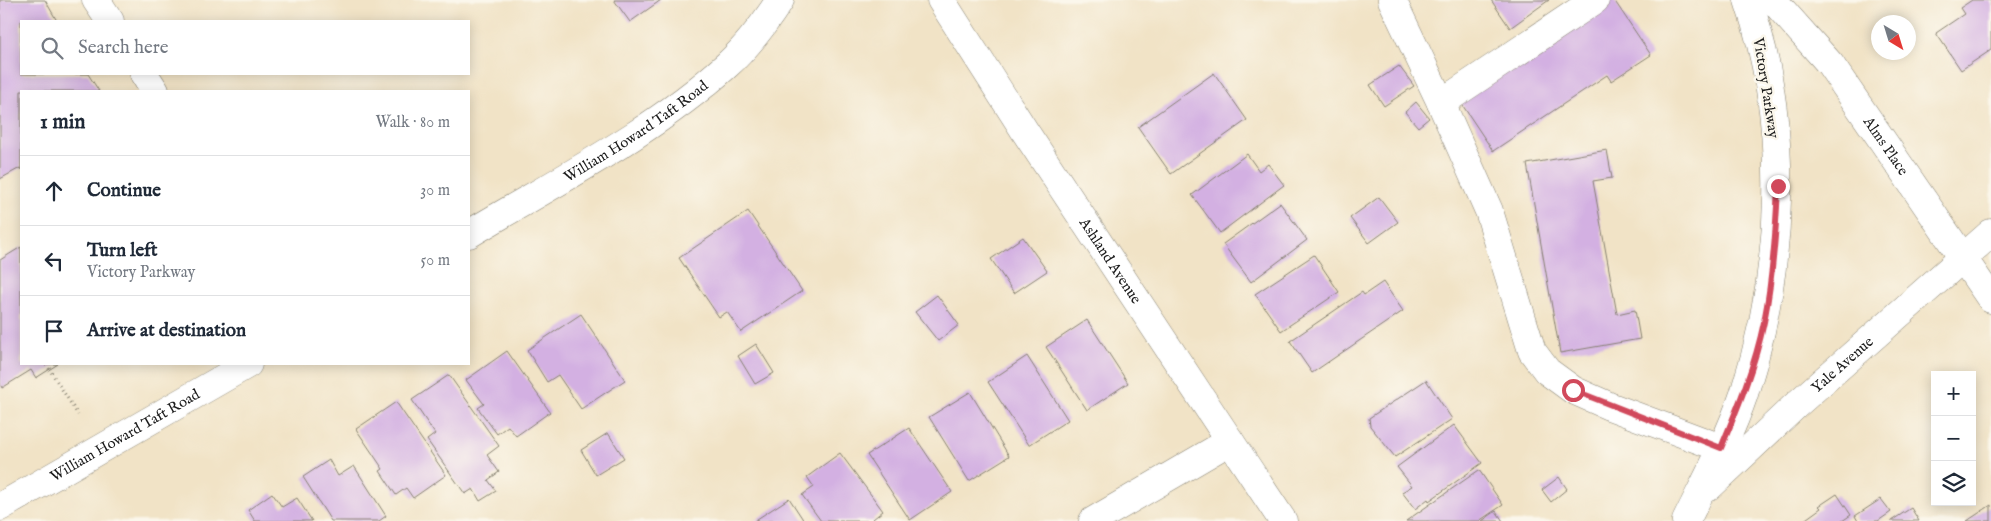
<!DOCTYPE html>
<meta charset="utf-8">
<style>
:root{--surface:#fff;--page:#f6f6f7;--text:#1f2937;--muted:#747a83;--line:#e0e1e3}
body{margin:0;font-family:"IM FELL English",serif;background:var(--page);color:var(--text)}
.controls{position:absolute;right:15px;bottom:15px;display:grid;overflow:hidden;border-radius:0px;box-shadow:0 2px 12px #0003}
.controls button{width:45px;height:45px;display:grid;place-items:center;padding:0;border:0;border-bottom:1px solid var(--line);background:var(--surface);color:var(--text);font:25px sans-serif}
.compass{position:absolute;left:1871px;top:15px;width:45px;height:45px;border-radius:50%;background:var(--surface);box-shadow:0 2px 12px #0003;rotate:142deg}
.stop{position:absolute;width:15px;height:15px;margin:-11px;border:4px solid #d1495b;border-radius:50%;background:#fff}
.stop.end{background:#d1495b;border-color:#fff;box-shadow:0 1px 5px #0008}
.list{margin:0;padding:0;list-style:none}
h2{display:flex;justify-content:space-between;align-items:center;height:65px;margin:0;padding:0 20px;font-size:21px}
h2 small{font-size:16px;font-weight:400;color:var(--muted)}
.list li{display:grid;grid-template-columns:32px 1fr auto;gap:15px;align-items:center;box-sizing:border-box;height:70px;padding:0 20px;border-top:1px solid var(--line)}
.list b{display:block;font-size:19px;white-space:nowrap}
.list p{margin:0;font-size:16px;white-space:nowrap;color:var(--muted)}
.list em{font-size:16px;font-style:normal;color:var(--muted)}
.icon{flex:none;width:28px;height:28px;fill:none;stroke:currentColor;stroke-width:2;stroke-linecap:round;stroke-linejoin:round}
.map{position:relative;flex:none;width:1991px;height:521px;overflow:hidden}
.search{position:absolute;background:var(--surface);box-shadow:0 2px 12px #0003;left:20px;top:20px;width:450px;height:55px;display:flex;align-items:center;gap:12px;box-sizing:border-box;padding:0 18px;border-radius:0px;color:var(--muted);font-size:19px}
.panel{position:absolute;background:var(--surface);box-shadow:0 2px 12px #0003;left:20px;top:90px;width:450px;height:275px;border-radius:0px}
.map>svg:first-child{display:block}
</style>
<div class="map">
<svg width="1991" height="521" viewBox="0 0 1991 521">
<rect width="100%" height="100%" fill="#fbf7ec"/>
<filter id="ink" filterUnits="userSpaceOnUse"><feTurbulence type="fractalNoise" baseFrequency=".02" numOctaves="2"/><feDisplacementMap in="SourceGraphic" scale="10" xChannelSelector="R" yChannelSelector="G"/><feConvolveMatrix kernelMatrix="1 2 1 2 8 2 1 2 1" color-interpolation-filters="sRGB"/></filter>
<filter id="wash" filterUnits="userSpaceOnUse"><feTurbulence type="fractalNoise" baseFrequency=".0096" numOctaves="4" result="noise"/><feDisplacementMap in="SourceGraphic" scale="20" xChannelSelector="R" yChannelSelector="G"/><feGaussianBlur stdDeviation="1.12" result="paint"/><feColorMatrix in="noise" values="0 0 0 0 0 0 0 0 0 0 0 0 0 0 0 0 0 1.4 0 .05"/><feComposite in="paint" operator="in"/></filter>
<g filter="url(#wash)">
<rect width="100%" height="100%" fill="#f1e3c6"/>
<g id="blocks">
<!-- building -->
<path fill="#d3b0e2" d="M0,0h45l12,21h-36v53h67l11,17h-78v79l-1,-2 -20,11z
M614,0h47l-31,22z
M1491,0h58l-39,28z
M1609,0h5l37,55 -40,26 -4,-6 -114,76 -34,-51z
M1972,0h19v50l-30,20 -25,-37 28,-19 -4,-6z
M1399,66l15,20 -30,20 -14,-21z
M1214,73l33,47 -76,54 -33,-47z
M1416,102l13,16 -11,9 -13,-15z
M1607,150l5,28 -19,3 24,133 18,-4 5,29 -80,14 -33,-189z
M1247,154l12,17 9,-7 16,21 -64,48 -28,-38z
M1379,197l19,25 -29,21 -19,-25z
M1280,203l27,37 -56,42 -28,-38z
M748,211l54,80 -61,41 -14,-20 -8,5 -40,-59z
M1023,237l24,34 -33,22 -23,-34z
M21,247v117h37l-22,14 -5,-8 -29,18 -2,-4v-124z
M1314,255l25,37 -58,39 -26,-37z
M1383,282l20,29 -91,62 -22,-32 72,-49 2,3z
M937,295l22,30 -21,16 -23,-29z
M581,314l44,66 -44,29 -23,-34 -11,7 -20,-32z
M1087,320l41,63 -41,27 -41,-63z
M756,344l18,29 -19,11 -17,-28z
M507,351l43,61 -34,24 -8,-10 -11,8 -19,-26 6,-4 -18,-24z
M1027,356l41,64 -39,25 -41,-63z
M449,375l50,71 -12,9 12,17 -11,8 8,11 -16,10 -7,-12 -8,5 -38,-54 8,-6 -23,-34z
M1426,380l26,39 -57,38 -25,-31 -1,-8z
M970,392l39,64 -40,25 -40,-64z
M396,402l50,73 -33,23 -7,-10 -10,7 -16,-24 3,-2 -27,-40z
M1454,425l28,38 -53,38 -1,-2 -13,10 -13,-17 10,-6 -15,-19z
M909,428l43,64 -42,28 -43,-65z
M608,433l16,25 -28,17 -15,-25z
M840,453l43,58 -10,8 1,2h-53l-19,-26 12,-8 -7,-10z
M329,460l9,16 16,-10 32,50 -7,5h-48l-28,-44z
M1479,470l24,35 -24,16h-73z
M1559,477l8,12 -16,13 -9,-12z
M272,493l10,14 15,-9 15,23h-57l-7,-11z
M1837,494l14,21 -9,6h-39l18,-13 -2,-2z
M789,498l15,23h-50l34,-22z
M1881,499l10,13 -13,9h-20l-3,-5z
M1991,505v16h-24z
M1911,508l8,13h-28z
M1496,511l7,10h-21z"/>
</g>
</g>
<g filter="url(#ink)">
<use href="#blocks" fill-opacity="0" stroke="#868071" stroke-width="1"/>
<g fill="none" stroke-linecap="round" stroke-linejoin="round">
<defs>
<g id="minor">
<path d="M96,0l14,21"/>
<path id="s1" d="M941,0l85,133 257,388"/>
<path d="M1392,0l49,103"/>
<path d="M1595,0l-154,103 48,108 43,140 15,20 26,19 36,16 112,42"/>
<path id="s2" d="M1773,0l57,64 161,235"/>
<path d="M144,74l11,17"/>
<path id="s3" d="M469,234c88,-53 182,-100 258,-169 21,-19 38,-42 53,-65"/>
<path id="s4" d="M1709,487l86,-81 196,-173"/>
<path id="s5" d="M0,507l248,-143"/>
<path d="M1093,521l137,-80"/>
<path d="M1686,521c20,-41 43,-83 58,-127 40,-126 47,-268 4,-394"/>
</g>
</defs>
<!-- minor casing -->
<use href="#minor" stroke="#868071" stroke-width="29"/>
<!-- path -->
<path stroke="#868071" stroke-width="3" stroke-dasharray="1 4" stroke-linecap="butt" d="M46,364l32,51"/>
<!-- minor -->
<use href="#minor" stroke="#fff" stroke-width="28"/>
</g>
</g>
<g fill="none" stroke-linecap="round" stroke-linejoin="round" filter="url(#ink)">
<!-- route -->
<path stroke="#d1495b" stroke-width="6" d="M1573,390l148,58c17,-41 34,-82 43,-126 9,-45 12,-90 14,-136"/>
</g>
<g text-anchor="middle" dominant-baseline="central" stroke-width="5" stroke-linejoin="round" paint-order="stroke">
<!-- street labels -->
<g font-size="15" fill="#1c1c1c" stroke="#fbf7ec">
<text transform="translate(1766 88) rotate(81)">Victory Parkway</text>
<text stroke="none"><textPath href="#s3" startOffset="196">William Howard Taft Road</textPath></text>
<text stroke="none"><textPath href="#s2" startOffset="185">Alms Place</textPath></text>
<text stroke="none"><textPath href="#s1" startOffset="311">Ashland Avenue</textPath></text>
<text stroke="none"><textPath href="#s4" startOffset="181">Yale Avenue</textPath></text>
<text stroke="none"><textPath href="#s5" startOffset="144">William Howard Taft Road</textPath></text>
</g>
</g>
</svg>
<div class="controls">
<button>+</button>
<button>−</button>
<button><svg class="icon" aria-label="layers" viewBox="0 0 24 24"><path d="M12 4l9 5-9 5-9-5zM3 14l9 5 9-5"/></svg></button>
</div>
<svg class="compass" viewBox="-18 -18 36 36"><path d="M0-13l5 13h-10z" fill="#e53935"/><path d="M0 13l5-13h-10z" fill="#747a83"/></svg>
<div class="stop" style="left:1573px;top:390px"></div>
<div class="stop end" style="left:1778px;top:186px"></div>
<div class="search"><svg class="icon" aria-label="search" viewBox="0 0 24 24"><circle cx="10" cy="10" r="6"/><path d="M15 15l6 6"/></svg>Search here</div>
<section class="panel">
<h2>1 min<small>Walk · 80 m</small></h2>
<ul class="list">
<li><svg class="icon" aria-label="ahead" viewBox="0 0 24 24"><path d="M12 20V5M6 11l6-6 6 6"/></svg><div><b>Continue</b></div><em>30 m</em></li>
<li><svg class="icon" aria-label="left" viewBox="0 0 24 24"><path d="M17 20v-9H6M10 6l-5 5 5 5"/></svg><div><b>Turn left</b><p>Victory Parkway</p></div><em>50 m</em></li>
<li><svg class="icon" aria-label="arrive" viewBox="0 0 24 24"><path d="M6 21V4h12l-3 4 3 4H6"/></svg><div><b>Arrive at destination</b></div></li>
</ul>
</section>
</div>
